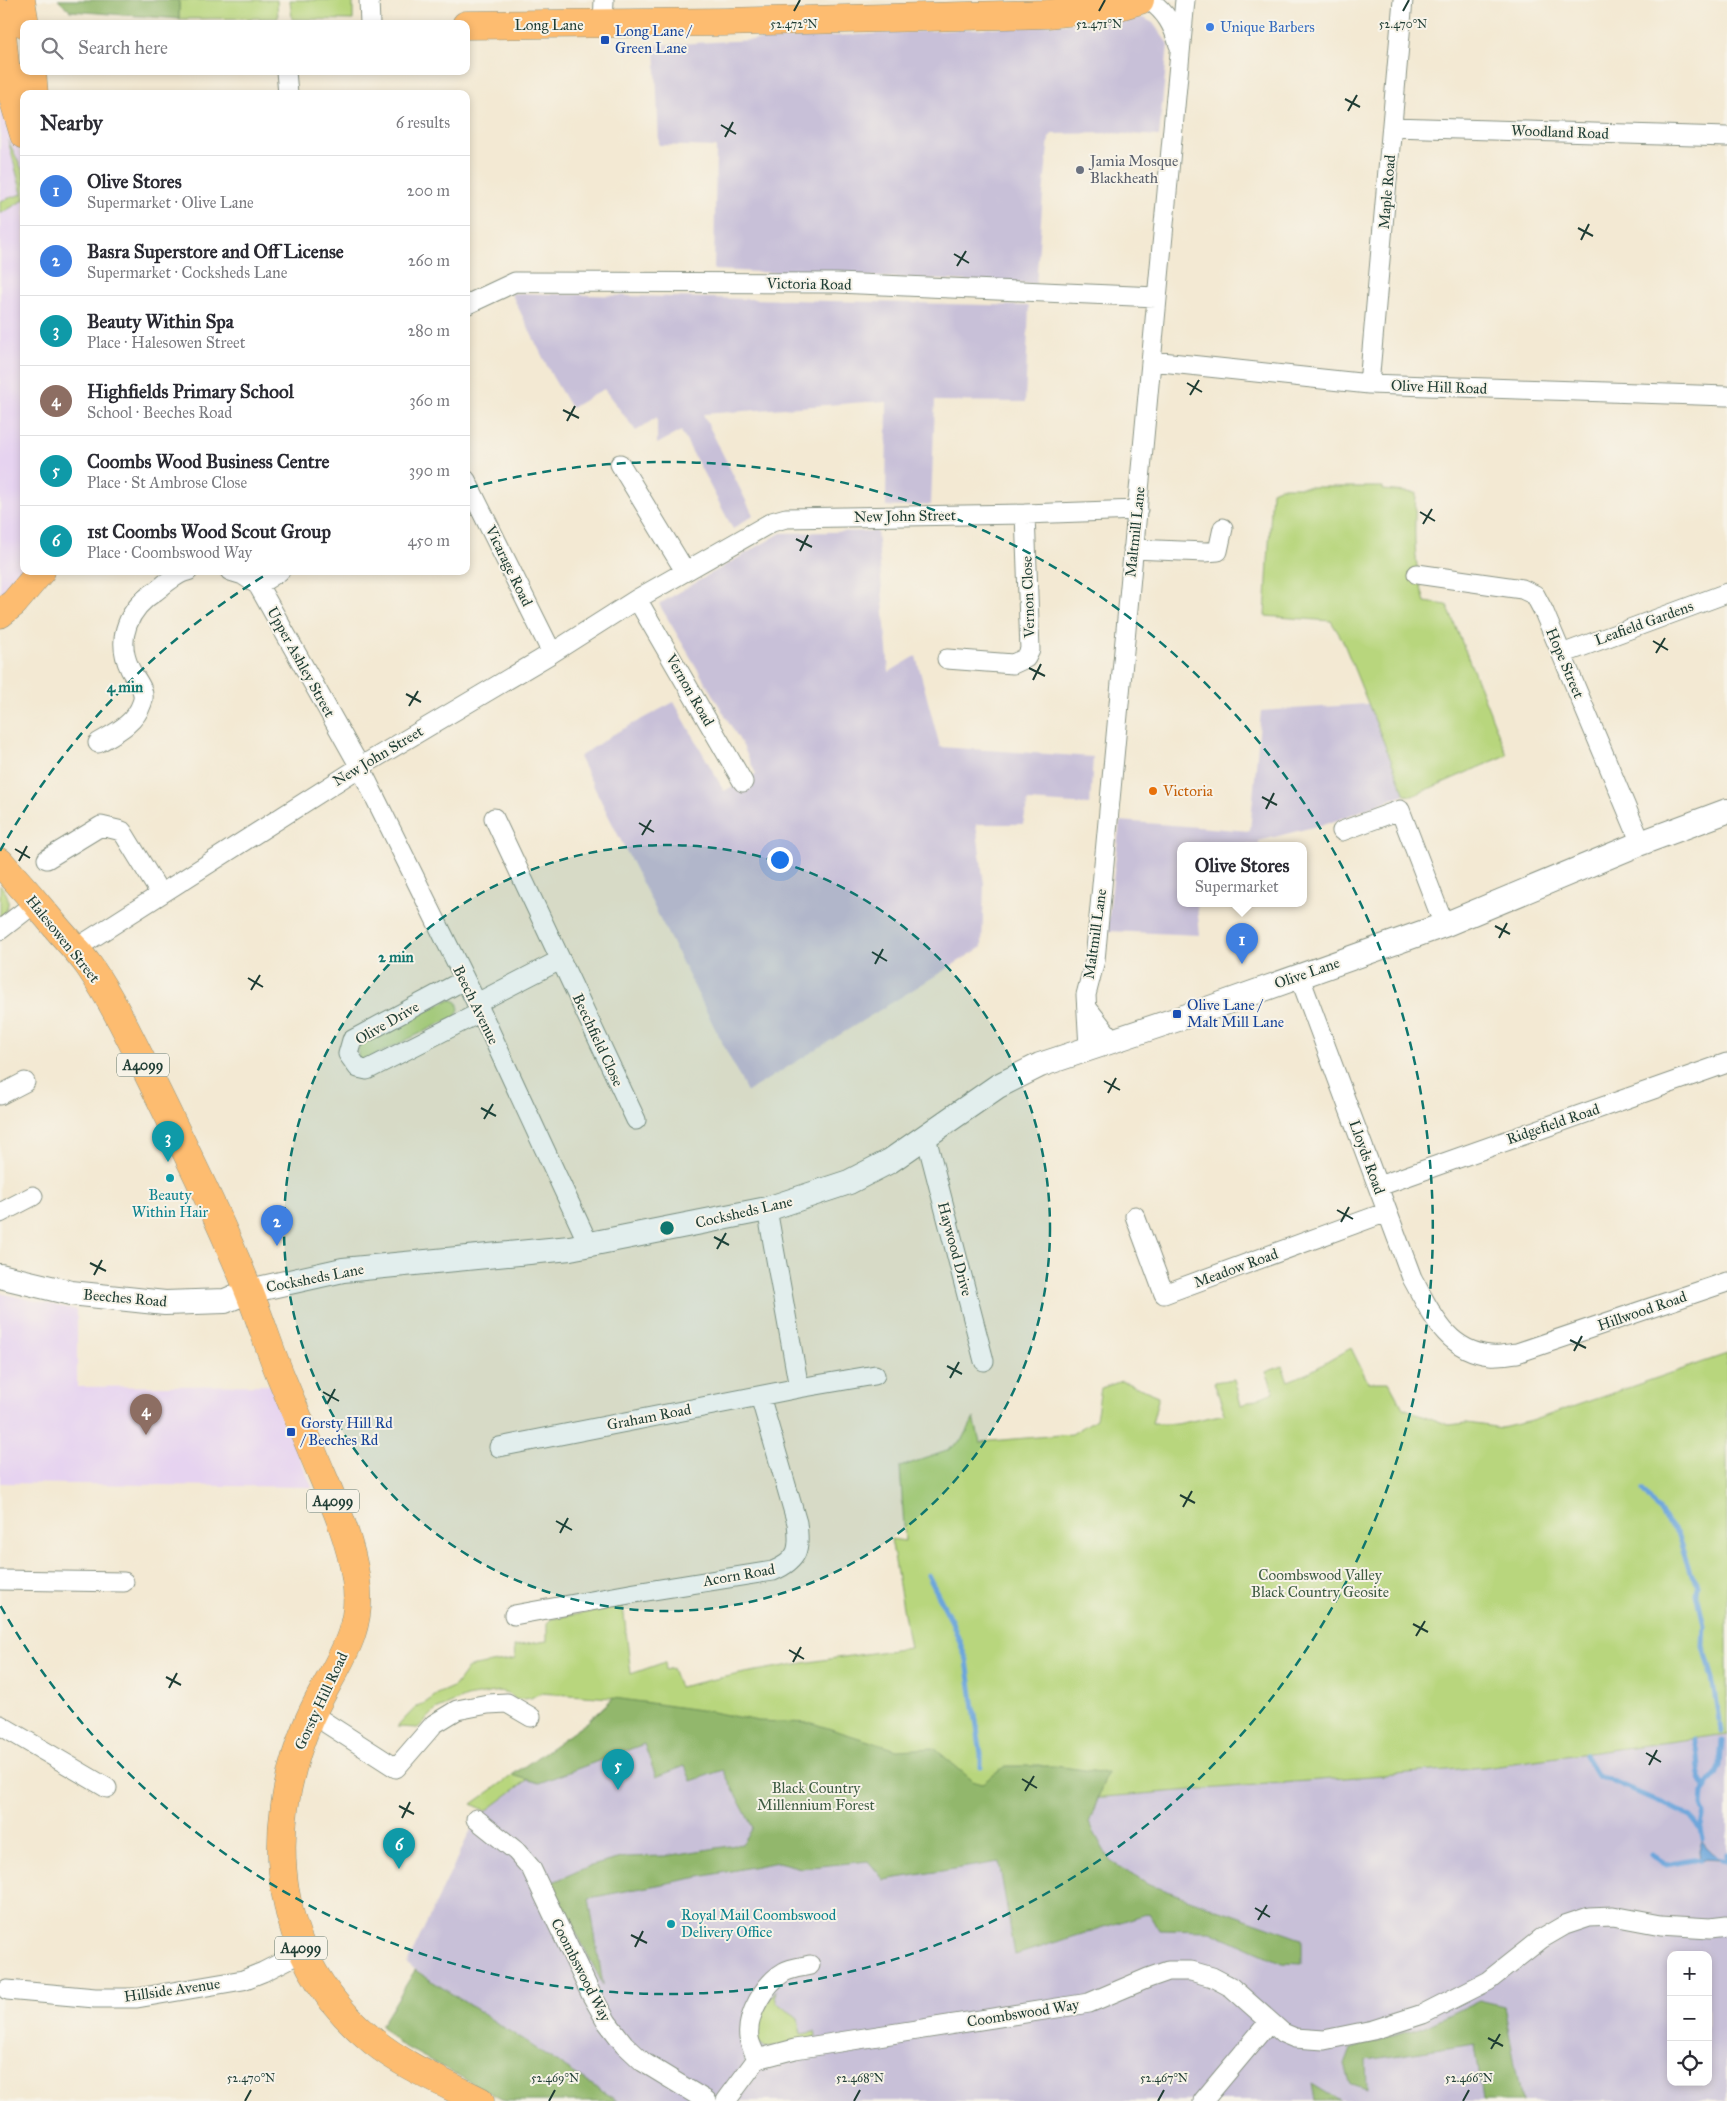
<!DOCTYPE html>
<meta charset="utf-8">
<style>
:root{--surface:#fff;--page:#f7f7f7;--text:#2b2b33;--muted:#7c7c81;--line:#e1e1e2;--accent:#d1495b}
body{margin:0;font-family:"IM FELL Great Primer",serif;background:var(--page);color:var(--text)}
.controls{position:absolute;right:15px;bottom:15px;display:grid;overflow:hidden;border-radius:10px;box-shadow:0 2px 8px #0003}
.controls button{width:45px;height:45px;display:grid;place-items:center;padding:0;border:0;border-bottom:1px solid var(--line);background:var(--surface);color:var(--text);font:25px sans-serif}
.you{position:absolute;left:779px;top:859px;width:18px;height:18px;margin:-12px;border:4px solid #fff;border-radius:50%;background:#1a73e8;box-shadow:0 0 0 8px #1a73e833}
.badge{display:grid;place-items:center;width:32px;height:32px;border-radius:50%;background:var(--accent);color:#fff;font-size:16px;font-weight:700}
.pin{position:absolute;translate:-50% -41px;filter:drop-shadow(0 1px 2px #0008)}
.pin::after{content:'';position:absolute;top:26px;width:18px;height:15px;background:inherit;clip-path:polygon(0 0,100% 0,50% 100%)}
.popup{position:absolute;left:1177px;top:842px;width:130px;height:65px;box-sizing:border-box;display:grid;place-content:center;border-radius:10px;background:var(--surface);filter:drop-shadow(0 1px 4px #0005);font-size:16px;white-space:nowrap;color:var(--muted)}
.popup b{font-size:19px;color:var(--text)}
.popup::after{content:'';position:absolute;left:50%;top:100%;margin-left:-10px;border:10px solid transparent;border-top-color:var(--surface)}
.list{margin:0;padding:0;list-style:none}
h2{display:flex;justify-content:space-between;align-items:center;height:65px;margin:0;padding:0 20px;font-size:21px}
h2 small{font-size:16px;font-weight:400;color:var(--muted)}
.list li{display:grid;grid-template-columns:32px 1fr auto;gap:15px;align-items:center;box-sizing:border-box;height:70px;padding:0 20px;border-top:1px solid var(--line)}
.list b{display:block;font-size:19px;white-space:nowrap}
.list p{margin:0;font-size:16px;white-space:nowrap;color:var(--muted)}
.list em{font-size:16px;font-style:normal;color:var(--muted)}
.icon{flex:none;width:28px;height:28px;fill:none;stroke:currentColor;stroke-width:2;stroke-linecap:round;stroke-linejoin:round}
.map{position:relative;flex:none;width:1727px;height:2101px;overflow:hidden}
.search{position:absolute;background:var(--surface);box-shadow:0 2px 8px #0003;left:20px;top:20px;width:450px;height:55px;display:flex;align-items:center;gap:12px;box-sizing:border-box;padding:0 18px;border-radius:10px;color:var(--muted);font-size:19px}
.panel{position:absolute;background:var(--surface);box-shadow:0 2px 8px #0003;left:20px;top:90px;width:450px;height:485px;border-radius:10px}
.map>svg:first-child{display:block}
</style>
<div class="map">
<svg width="1727" height="2101" viewBox="0 0 1727 2101">
<rect width="100%" height="100%" fill="#f7f3e8"/>
<filter id="ink" filterUnits="userSpaceOnUse"><feTurbulence type="fractalNoise" baseFrequency=".02" numOctaves="2"/><feDisplacementMap in="SourceGraphic" scale="10" xChannelSelector="R" yChannelSelector="G"/><feConvolveMatrix kernelMatrix="1 2 1 2 8 2 1 2 1" color-interpolation-filters="sRGB"/></filter>
<filter id="wash" filterUnits="userSpaceOnUse"><feTurbulence type="fractalNoise" baseFrequency=".0096" numOctaves="4" result="noise"/><feDisplacementMap in="SourceGraphic" scale="20" xChannelSelector="R" yChannelSelector="G"/><feGaussianBlur stdDeviation="1.12" result="paint"/><feColorMatrix in="noise" values="0 0 0 0 0 0 0 0 0 0 0 0 0 0 0 0 0 1.4 0 .05"/><feComposite in="paint" operator="in"/></filter>
<g filter="url(#wash)">
<rect width="100%" height="100%" fill="#f3e9d3"/>
<!-- built -->
<path fill="#e6d3f0" d="M0,93l11,36 13,32v410l-24,35z
M0,1293l77,17v77l193,-2 42,102 -312,-4z"/>
<!-- industrial -->
<path fill="#c8c0d8" fill-rule="evenodd" d="M1144,18l9,5 15,21 -9,92 -46,-3 -61,1 -3,4 -6,57 -7,89 -322,-14 2,-123 -57,-2 -4,-100 374,-19z
M511,293l518,13 -4,96 -90,-1 -4,104 -45,2 1,-105h-21l-163,12 50,101 -20,14 -52,-98 -24,13v-27l-21,14 -32,-42 -33,19 -19,-32z
M877,531l12,141 27,-16 24,91 153,10 -3,48 -62,-4 -5,23h-47l8,60 -2,63 -235,145 -168,-335 33,-22 62,-33 50,89 32,-17 -13,-28 -84,-142 122,-71z
M1368,704l37,90 -73,28 -73,19v4h-78v58h26l-10,3 3,29 -93,-4 13,-110 130,10 11,-120z
M616,1721l475,77 393,-31 243,-33v367h-1115l-205,-137 69,-145 78,-59zM1671,1955h37v127h-37z"/>
<!-- green -->
<path fill="#b8d67d" stroke="#6c8a58" d="M179,0h98l1,18 -99,1z
M290,0h63v20l-61,-1z
M8,140l16,33v27l-24,14v-13l22,-7z
M1281,487h102v3l33,3c-2,42 -3,68 9,109l22,3 60,150 -95,41 -7,-1 -63,-156 -11,-18 -66,-5 7,-125z
M0,885c11,11 11,23 0,33z
M450,999l7,3 2,7 -3,7 -91,44 -7,-2v-12z
M1351,1348l17,34h21l14,26 46,17 18,-2 35,5 29,-7 196,-67v380l-243,33 -393,31h-23l-312,-45 -77,-22 -125,29 -68,51 -14,-7 114,-81 27,-25 -73,-5 -9,5 -15,2 -8,-7 -8,-2 -34,6 -30,13 -18,18 -21,-1 20,-21 8,-3 14,-10 16,-7 14,-19 46,-8 -1,-13 33,-5v-18l4,-4 72,-13 8,68 34,-12 1,8 6,-2 7,19c76,-18 153,-29 231,-39l-19,-109 14,2 -5,-74 47,-16 16,-12 11,-21 6,24 92,-8 24,-15 5,-31 21,-7 37,15 -7,28h25l48,-10 -11,-32 20,-3 7,26 33,-13 -8,-20 16,-6 6,15 18,-7z
M776,1990c-4,16 11,18 22,28l3,16 14,-2 1,5 -50,11 -8,-6c-3,-21 7,-35 18,-52z"/>
<!-- forest -->
<path fill="#92b76c" stroke="#587a50" d="M58,0h121v19l-109,-8z
M614,1698l93,13 51,10 54,2 85,27 37,-2 39,33 8,3 25,-18h49l52,7 -18,50 21,38 37,23 155,55v25l-20,-1 -72,-32 -51,-1 -10,-17 -134,42 -16,-93 -115,18 -16,-19 -67,7 -23,-6 -189,36 14,87 -52,-102 36,-16 39,-10 40,-1 76,-12 11,-16 -30,-58 -32,11 -6,-15 -29,11 -12,-33 -105,39 -27,-8 74,-52z
M415,1970l202,131h-112l-107,-58 -17,-17z
M1479,2000l25,6 18,95h-39l-8,-57 -109,16 1,29 -16,-5 -6,-19 6,-16 74,-23z
M1312,2084l28,17h-25z"/>
<!-- water -->
<path fill="#6aa5db" stroke="#447188" d="M1703,1838c1,11 9,16 18,23l-21,-1 -1,-10z"/>
<g fill="none" stroke-linecap="round" stroke-linejoin="round">
<!-- stream -->
<path stroke="#6aa5db" stroke-width="5" d="M1643,1490l34,44 14,40 7,11 -1,9 7,31 -1,22 9,31 7,42
M928,1575l24,47 15,39 14,93v13
M1720,1725l1,6
M1694,1740c8,13 0,37 13,46
M1585,1755l12,20 74,32 19,10 11,12
M1703,1838l-2,-9 4,-16 -3,-8 1,-13 13,-17 4,-9 2,-26
M1727,1854v3
M1651,1855l16,9 27,-5 6,1
M1721,1861l6,1"/>
</g>
</g>
<g filter="url(#ink)">
<g fill="none" stroke-linecap="round" stroke-linejoin="round">
<defs>
<path id="minor" d="M369,0l1,24
M1149,0c17,12 24,25 30,45
M603,25l1,-25
M286,71l2,23
M1393,127l334,10
M466,305l49,-23 322,1 319,14
M1152,361l217,23 358,12
M1369,384l34,-384
M620,464l65,107
M466,480l86,173
M1133,549l72,3 13,-1 5,-23
M230,571l13,4 15,10 102,182 121,245 108,233
M1417,574l105,15 13,6 9,17 97,231
M258,585l22,-14
M637,599l106,183
M1562,654l165,-61
M947,659l66,5 13,-6 4,-8 -5,-136
M98,743c17,-10 37,-19 44,-40 5,-13 -7,-24 -12,-34 -15,-31 -1,-61 26,-78 9,-7 21,-18 32,-20
M494,818l142,302
M1342,831l58,-21 44,115
M47,859l54,-33 21,5 38,62
M0,930l35,-27
M75,949l285,-182 192,-114 85,-54 135,-77 14,-4 239,-4 113,-4
M1299,975l113,303c19,34 34,73 78,77 8,1 18,-1 27,-2l210,-71
M464,980l-112,60 -4,14 10,14 9,2 114,-58
M477,1003l83,-43
M1088,1009l24,31
M1089,1048l-3,-53 9,-35 90,-960
M0,1095l25,-13
M926,1137l58,224
M1379,1186l348,-123
M767,1209l32,179
M0,1213l33,-17
M1135,1216l29,78 223,-82
M499,1447l300,-59 76,-13
M0,1580l124,2
M514,1615l121,-22 138,-22c26,-11 27,-22 24,-48l-37,-127
M312,1714l84,54 38,-44 23,-14 31,-6 19,-1 24,14
M0,1725l107,63
M476,1819l40,32 15,17 60,126 16,28 17,22 19,18 64,39
M7,1990l88,8h42l106,-18 20,-8 39,-20
M757,2059c-2,-6 -7,-14 -8,-21 -3,-23 16,-55 35,-66 7,-4 18,-5 26,-7
M726,2101l31,-42 38,-10 294,-46 59,-25 20,-7h23l21,6 19,10 52,46 12,5 29,2 49,-10 50,-16 65,-33 53,-42 24,-14 24,-8 24,-1 48,9 49,3 17,-2
M1203,2101l66,-79"/>
<path id="tertiary" d="M0,1276l71,17 94,10 60,-2 24,-10 94,-21 227,-22 197,-39 82,-27 41,-21 108,-75 42,-21 159,-53 245,-87 197,-82 86,-32"/>
<path id="primary" d="M21,0l4,24
M0,12l6,62 18,61
M466,25l258,-3 323,-8 69,-7 24,-7
M32,71l2,23
M0,614l14,-11 27,-32
M0,862c19,21 38,43 56,65 11,13 23,25 33,39 26,38 45,80 65,120 33,67 66,134 94,203 12,29 21,59 33,88 13,31 26,62 39,93 15,35 31,72 36,110 9,57 -26,91 -47,140 -48,114 -36,240 64,321 32,26 72,42 107,60"/>
</defs>
<!-- minor casing -->
<use href="#minor" stroke="#899384" stroke-width="21"/>
<!-- tertiary casing -->
<use href="#tertiary" stroke="#899384" stroke-width="26"/>
<!-- primary casing -->
<use href="#primary" stroke="#899384" stroke-width="29"/>
<!-- minor -->
<use href="#minor" stroke="#fff" stroke-width="19"/>
<!-- tertiary -->
<use href="#tertiary" stroke="#fff" stroke-width="24"/>
<!-- primary -->
<use href="#primary" stroke="#fdbc6f" stroke-width="28"/>
</g>
</g>
<!-- ticks -->
<path fill="none" stroke="#1f3d34" stroke-width="2" d="M794,11l6,-11M1099,11l6,-11M1403,11l6,-11M1345,99l15,8M1348,111l9,-16M721,125l15,9M725,137l8,-15M1578,228l15,8M1581,240l8,-16M954,254l15,9M957,266l9,-15M1187,383l15,9M1190,395l9,-15M563,410l16,8M567,421l8,-15M1420,512l15,9M1423,524l9,-15M796,539l16,8M800,551l8,-16M1653,641l15,9M1656,653l9,-15M1029,668l16,8M1033,680l8,-16M406,694l15,8M409,706l9,-15M1262,797l15,8M1266,809l8,-16M639,823l15,9M642,835l9,-15M15,849l15,9M19,861l8,-15M1495,926l15,8M1499,938l8,-15M872,952l15,9M875,964l8,-15M248,978l15,9M251,990l9,-15M1104,1081l16,9M1108,1093l8,-15M481,1108l15,8M484,1119l9,-15M1337,1210l16,9M1341,1222l8,-15M714,1237l15,8M717,1249l9,-16M90,1263l16,8M94,1275l8,-15M1570,1340l16,8M1574,1351l8,-15M947,1366l15,8M950,1378l9,-16M323,1392l16,9M327,1404l8,-15M1180,1495l15,8M1183,1507l9,-16M556,1521l16,9M560,1533l8,-15M1413,1624l15,8M1416,1636l9,-15M789,1650l15,9M793,1662l8,-15M166,1677l15,8M169,1688l8,-15M1646,1753l15,9M1649,1765l8,-15M1022,1779l15,9M1025,1791l9,-15M399,1806l15,8M402,1818l8,-16M1255,1908l15,9M1258,1920l9,-15M631,1935l16,8M635,1947l8,-16M1488,2038l15,8M1491,2049l9,-15M245,2101l6,-11M549,2101l6,-11M854,2101l6,-11M1158,2101l6,-11M1463,2101l6,-11"/>
<!-- distance rings -->
<circle cx="667" cy="1228" r="383" fill="#0f766e" fill-opacity=".12"/>
<g fill="none" stroke="#0f766e" stroke-width="2.5" stroke-dasharray="9 6">
<circle cx="667" cy="1228" r="383"/>
<path d="M0 851A766 766 0 0 1 272 571M469 488A766 766 0 1 1 0 1605"/>
</g>
<!-- markers -->
<circle fill="#3f7fe0" stroke="#f7f3e8" stroke-width="2" cx="1210" cy="27" r="5"/>
<g fill="#1a4fb4" stroke="#f7f3e8" stroke-width="2">
<rect x="600" y="35" width="10" height="10" rx="2.5"/>
<rect x="1172" y="1009" width="10" height="10" rx="2.5"/>
<rect x="286" y="1427" width="10" height="10" rx="2.5"/>
</g>
<circle fill="#6b7280" stroke="#f7f3e8" stroke-width="2" cx="1080" cy="170" r="5"/>
<circle fill="#e8710a" stroke="#f7f3e8" stroke-width="2" cx="1153" cy="791" r="5"/>
<g fill="#0f9aa8" stroke="#f7f3e8" stroke-width="2">
<circle cx="170" cy="1178" r="5"/>
<circle cx="671" cy="1924" r="5"/>
</g>
<g text-anchor="middle" dominant-baseline="central" stroke-width="4" stroke-linejoin="round" paint-order="stroke">
<!-- shield labels -->
<g fill="#f7f3e8" stroke="#60746a" stroke-width="1">
<rect x="117" y="1053.5" width="52" height="23" rx="4"/>
<rect x="307" y="1489.5" width="52" height="23" rx="4"/>
<rect x="275" y="1936.5" width="52" height="23" rx="4"/>
</g>
<g font-size="14" font-weight="bold" fill="#1f3d34">
<text x="143" y="1065">A4099</text>
<text x="333" y="1501">A4099</text>
<text x="301" y="1948">A4099</text>
</g>
<!-- street labels -->
<g font-size="15" fill="#1f3d34" stroke="#f7f3e8">
<text x="549" y="25">Long Lane</text>
<text transform="translate(1560 132) rotate(2)">Woodland Road</text>
<text transform="translate(1387 192) rotate(-85)">Maple Road</text>
<text transform="translate(809 284) rotate(1)">Victoria Road</text>
<text transform="translate(1439 387) rotate(2)">Olive Hill Road</text>
<text transform="translate(905 516) rotate(-1)">New John Street</text>
<text transform="translate(1135 532) rotate(-84)">Maltmill Lane</text>
<text transform="translate(509 566) rotate(64)">Vicarage Road</text>
<text transform="translate(1028 597) rotate(-92)">Vernon Close</text>
<text transform="translate(1644 623) rotate(-20)">Leafield Gardens</text>
<text transform="translate(301 662) rotate(61)">Upper Ashley Street</text>
<text transform="translate(1565 663) rotate(67)">Hope Street</text>
<text transform="translate(690 690) rotate(60)">Vernon Road</text>
<text transform="translate(378 756) rotate(-31)">New John Street</text>
<text transform="translate(1095 934) rotate(-82)">Maltmill Lane</text>
<text transform="translate(63 939) rotate(51)">Halesowen Street</text>
<text transform="translate(1307 973) rotate(-19)">Olive Lane</text>
<text transform="translate(476 1005) rotate(64)">Beech Avenue</text>
<text transform="translate(387 1023) rotate(-30)">Olive Drive</text>
<text transform="translate(598 1040) rotate(65)">Beechfield Close</text>
<text transform="translate(1553 1124) rotate(-19)">Ridgefield Road</text>
<text transform="translate(1367 1157) rotate(70)">Lloyds Road</text>
<text transform="translate(744 1212) rotate(-13)">Cocksheds Lane</text>
<text transform="translate(955 1249) rotate(75)">Haywood Drive</text>
<text transform="translate(1236 1268) rotate(-20)">Meadow Road</text>
<text transform="translate(315 1278) rotate(-11)">Cocksheds Lane</text>
<text transform="translate(125 1298) rotate(5)">Beeches Road</text>
<text transform="translate(1642 1311) rotate(-19)">Hillwood Road</text>
<text transform="translate(649 1417) rotate(-11)">Graham Road</text>
<text transform="translate(739 1575) rotate(-10)">Acorn Road</text>
<text transform="translate(321 1701) rotate(-65)">Gorsty Hill Road</text>
<text transform="translate(581 1970) rotate(63)">Coombswood Way</text>
<text transform="translate(172 1990) rotate(-8)">Hillside Avenue</text>
<text transform="translate(1023 2013) rotate(-9)">Coombswood Way</text>
</g>
<!-- shop labels -->
<g font-size="15" fill="#366cbe" stroke="#f7f3e8" text-anchor="start">
<text x="1220" y="27">Unique Barbers</text>
</g>
<!-- transit labels -->
<g font-size="15" fill="#164399" stroke="#f7f3e8" text-anchor="start">
<text x="615" y="31">Long Lane /<tspan x="615" dy="17">Green Lane</tspan></text>
<text x="1187" y="1005">Olive Lane /<tspan x="1187" dy="17">Malt Mill Lane</tspan></text>
<text x="301" y="1423">Gorsty Hill Rd<tspan x="301" dy="17">/ Beeches Rd</tspan></text>
</g>
<!-- worship labels -->
<g font-size="15" fill="#5b616d" stroke="#f7f3e8" text-anchor="start">
<text x="1090" y="161">Jamia Mosque<tspan x="1090" dy="17">Blackheath</tspan></text>
</g>
<!-- food labels -->
<g font-size="15" fill="#c56008" stroke="#f7f3e8" text-anchor="start">
<text x="1163" y="791">Victoria</text>
</g>
<!-- culture labels -->
<g font-size="15" fill="#0d838f" stroke="#f7f3e8">
<text x="170" y="1195">Beauty<tspan x="170" dy="17">Within Hair</tspan></text>
<text x="681" y="1915" text-anchor="start">Royal Mail Coombswood<tspan x="681" dy="17">Delivery Office</tspan></text>
</g>
<!-- park labels -->
<g font-size="15" fill="#3e5c43" stroke="#f7f3e8">
<text x="1320" y="1575">Coombswood Valley<tspan x="1320" dy="17">Black Country Geosite</tspan></text>
<text x="816" y="1788">Black Country<tspan x="816" dy="17">Millennium Forest</tspan></text>
</g>
</g>
<g font-size="12" text-anchor="middle" fill="#1f3d34" stroke="#f7f3e8" stroke-width="4" stroke-linejoin="round" paint-order="stroke">
<text x="794" y="28">52.472°N</text>
<text x="1099" y="28">52.471°N</text>
<text x="1403" y="28">52.470°N</text>
<text x="251" y="2082">52.470°N</text>
<text x="555" y="2082">52.469°N</text>
<text x="860" y="2082">52.468°N</text>
<text x="1164" y="2082">52.467°N</text>
<text x="1469" y="2082">52.466°N</text>
</g>
<circle cx="667" cy="1228" r="8" fill="#0f766e" stroke="#f7f3e8" stroke-width="2.5"/>
<g font-size="15" text-anchor="middle" font-weight="bold" fill="#0f766e" stroke="#f7f3e8" stroke-width="4" stroke-linejoin="round" paint-order="stroke">
<text x="125" y="692">4 min</text>
<text x="396" y="962">2 min</text>
</g>
</svg>
<div class="controls">
<button>+</button>
<button>−</button>
<button><svg class="icon" aria-label="locate" viewBox="0 0 24 24"><circle cx="12" cy="12" r="6"/><path d="M12 2v4M12 18v4M2 12h4M18 12h4"/></svg></button>
</div>
<div class="you"></div>
<div class="pin badge" style="left:1242px;top:964px;background:#3f7fe0">1</div>
<div class="popup"><b>Olive Stores</b>Supermarket</div>
<div class="pin badge" style="left:277px;top:1246px;background:#3f7fe0">2</div>
<div class="pin badge" style="left:168px;top:1162px;background:#0f9aa8">3</div>
<div class="pin badge" style="left:146px;top:1435px;background:#8d6e63">4</div>
<div class="pin badge" style="left:618px;top:1790px;background:#0f9aa8">5</div>
<div class="pin badge" style="left:399px;top:1869px;background:#0f9aa8">6</div>
<div class="search"><svg class="icon" aria-label="search" viewBox="0 0 24 24"><circle cx="10" cy="10" r="6"/><path d="M15 15l6 6"/></svg>Search here</div>
<section class="panel">
<h2>Nearby<small>6 results</small></h2>
<ul class="list">
<li><span class="badge" style="background:#3f7fe0">1</span><div><b>Olive Stores</b><p>Supermarket · Olive Lane</p></div><em>200 m</em></li>
<li><span class="badge" style="background:#3f7fe0">2</span><div><b>Basra Superstore and Off License</b><p>Supermarket · Cocksheds Lane</p></div><em>260 m</em></li>
<li><span class="badge" style="background:#0f9aa8">3</span><div><b>Beauty Within Spa</b><p>Place · Halesowen Street</p></div><em>280 m</em></li>
<li><span class="badge" style="background:#8d6e63">4</span><div><b>Highfields Primary School</b><p>School · Beeches Road</p></div><em>360 m</em></li>
<li><span class="badge" style="background:#0f9aa8">5</span><div><b>Coombs Wood Business Centre</b><p>Place · St Ambrose Close</p></div><em>390 m</em></li>
<li><span class="badge" style="background:#0f9aa8">6</span><div><b>1st Coombs Wood Scout Group</b><p>Place · Coombswood Way</p></div><em>450 m</em></li>
</ul>
</section>
</div>
